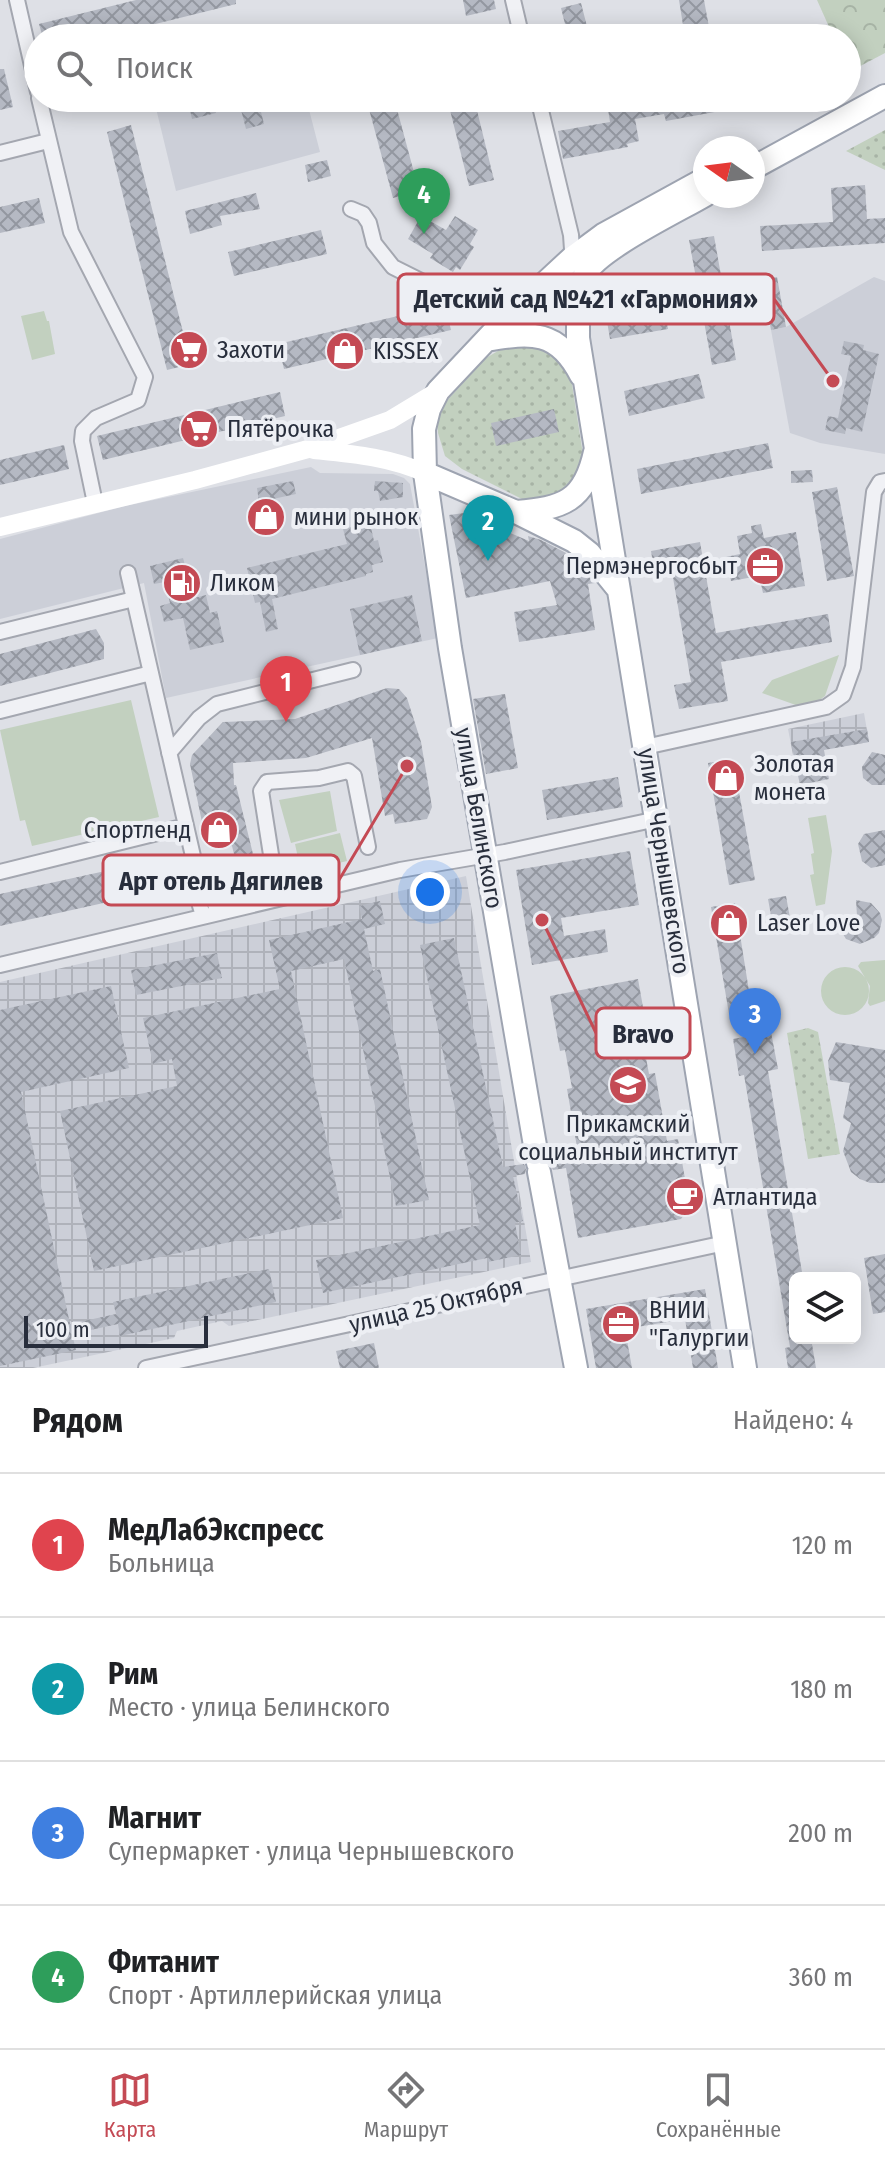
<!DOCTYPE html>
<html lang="ru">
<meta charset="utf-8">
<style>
:root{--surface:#fff;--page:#f6f6f6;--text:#202124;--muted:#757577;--line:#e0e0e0;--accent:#c44a54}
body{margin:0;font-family:"Fira Sans Condensed",sans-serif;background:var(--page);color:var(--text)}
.controls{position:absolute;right:24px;bottom:24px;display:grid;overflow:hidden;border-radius:12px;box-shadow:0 4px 20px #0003}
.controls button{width:72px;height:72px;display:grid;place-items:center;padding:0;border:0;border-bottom:2px solid var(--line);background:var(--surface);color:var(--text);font:40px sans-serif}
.compass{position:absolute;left:693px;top:136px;width:72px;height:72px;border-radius:50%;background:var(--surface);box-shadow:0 4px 20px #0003;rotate:284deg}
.scale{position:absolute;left:24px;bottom:20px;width:184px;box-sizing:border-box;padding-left:8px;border:4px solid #282e3c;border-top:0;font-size:22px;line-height:28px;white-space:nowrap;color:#282e3c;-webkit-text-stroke:6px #edeff4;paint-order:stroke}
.you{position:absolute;left:430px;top:892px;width:28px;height:28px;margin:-20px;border:6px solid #fff;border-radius:50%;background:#1a73e8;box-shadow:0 0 0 12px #1a73e833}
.badge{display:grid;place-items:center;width:52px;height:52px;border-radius:50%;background:var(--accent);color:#fff;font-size:26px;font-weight:700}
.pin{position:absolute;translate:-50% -66px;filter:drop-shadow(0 2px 4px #0008)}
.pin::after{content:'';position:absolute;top:42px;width:28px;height:24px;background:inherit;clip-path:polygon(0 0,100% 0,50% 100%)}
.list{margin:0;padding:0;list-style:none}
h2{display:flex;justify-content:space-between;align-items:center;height:104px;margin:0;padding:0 32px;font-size:34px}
h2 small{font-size:26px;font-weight:400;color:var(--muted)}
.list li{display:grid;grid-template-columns:52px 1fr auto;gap:24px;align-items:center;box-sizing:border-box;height:144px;padding:0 32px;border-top:2px solid var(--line)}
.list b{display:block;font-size:30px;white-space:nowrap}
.list p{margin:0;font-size:26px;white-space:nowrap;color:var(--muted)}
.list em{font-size:26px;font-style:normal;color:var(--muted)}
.icon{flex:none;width:44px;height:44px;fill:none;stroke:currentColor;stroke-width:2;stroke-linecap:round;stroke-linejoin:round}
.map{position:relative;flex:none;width:885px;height:1368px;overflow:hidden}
.search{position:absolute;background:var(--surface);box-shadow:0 4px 20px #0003;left:24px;right:24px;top:24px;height:88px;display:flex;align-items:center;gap:20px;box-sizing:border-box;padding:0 28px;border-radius:44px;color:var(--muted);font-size:30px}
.sheet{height:680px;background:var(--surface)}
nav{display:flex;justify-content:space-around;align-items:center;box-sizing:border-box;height:112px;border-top:2px solid var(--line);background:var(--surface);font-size:22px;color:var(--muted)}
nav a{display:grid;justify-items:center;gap:4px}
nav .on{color:var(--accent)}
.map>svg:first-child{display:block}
</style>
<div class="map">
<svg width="885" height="1368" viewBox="0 0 885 1368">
<defs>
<pattern id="industrial-grid" width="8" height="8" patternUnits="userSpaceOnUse" patternTransform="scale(2)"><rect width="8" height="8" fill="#cccfd8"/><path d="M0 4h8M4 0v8" fill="none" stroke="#afb2ba"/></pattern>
<pattern id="grass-dots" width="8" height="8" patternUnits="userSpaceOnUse" patternTransform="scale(2)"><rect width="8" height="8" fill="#c2d0bf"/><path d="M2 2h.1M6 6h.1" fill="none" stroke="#a7b3a5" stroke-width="1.8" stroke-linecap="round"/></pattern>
<pattern id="forest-crowns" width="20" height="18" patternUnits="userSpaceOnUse" patternTransform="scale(2)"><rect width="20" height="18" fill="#c2d0bf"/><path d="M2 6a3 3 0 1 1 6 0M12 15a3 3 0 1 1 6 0" fill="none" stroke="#a7b3a5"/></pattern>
<pattern id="building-cross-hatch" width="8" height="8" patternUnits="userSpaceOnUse" patternTransform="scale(2)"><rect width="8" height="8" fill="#b5b9c3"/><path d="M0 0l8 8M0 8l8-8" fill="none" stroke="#9397a0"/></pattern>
</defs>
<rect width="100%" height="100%" fill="#dee0e6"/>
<!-- built -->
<path fill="#cccfd8" d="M121,98h185l14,54 -144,39 -22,-91 -32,2z
M874,277l11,4v173l-65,-11 -30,-10 -19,-103 15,-3z
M311,467l9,6 73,1 11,4 6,6 28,154 -272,60 -22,-115 -144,36v-80l125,-33z"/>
<!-- industrial -->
<path fill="url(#industrial-grid)" d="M864,713l5,29 -76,13 -5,-26z
M466,876l65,386 -302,64 -7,-5 -45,10 -3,7 -141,30h-33v-386z"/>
<!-- grass -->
<path fill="url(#grass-dots)" d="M885,130v40l-39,-19z
M536,344l22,12 13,22 14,89 -29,31 -30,3 -64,-32 -17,-13 -7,-23 -1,-15 5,-12 44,-48 22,-13z
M808,1028l10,4 22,122 -32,5 -21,-126z"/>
<!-- forest -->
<path fill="url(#forest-crowns)" d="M817,0h68v53l-36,19 -2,-34h-13z"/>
<!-- park -->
<path fill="#c2d0bf" d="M44,311l3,10h2l6,33 -23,6 -11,-44z
M839,655l-14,41 -18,13 -45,-16 10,-13z
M131,700l28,117 -127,29 -7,-26 -5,1 -20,-91z
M330,791l7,40 -46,12 -12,-43z
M826,815l6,36 -7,53 -9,2 -6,-31 4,-1 -3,-20 3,-1 -6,-35z
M340,833l7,28 -46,11 -6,-28z
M885,960v41l-15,5 -2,-3 2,-17 -12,-20 3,-4z
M821 991a24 24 0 1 1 48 0a24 24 0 1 1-48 0Z"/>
<!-- building -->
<path fill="url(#building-cross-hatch)" d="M136,0h100v4l-137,34h-56l-4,-14z
M463,0h31l2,9 -30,7z
M679,0h25l7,38h-26z
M581,3l9,35h-45l-3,-8 23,-6 -4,-16z
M0,69h4l9,38 -13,3z
M198,98l60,2 6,24 -18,5 -7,-27 -24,6 1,5 -24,6 -4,-18z
M366,98h28l25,93 -26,7z
M447,98h27l20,82 -25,6z
M638,98h79l3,13 -54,10 -2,-7 -29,5 4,22 -12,3 1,3 -65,12 -5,-28 52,-9 -3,-19z
M131,125l60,239 -24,6 -60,-238z
M327,160l4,16 -23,6 -3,-17z
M865,185l2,34 18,-1v25l-123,8 -2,-25 73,-4 -2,-34z
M256,193l4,16 -40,7 2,9 -32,9 -5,-23z
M39,198l6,25 -45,10v-26z
M421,216l25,14 9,-14 23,14 -8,14 4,3 -14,23 -4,-3 -3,5 -23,-14 3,-4 -25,-15z
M321,230l6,24 -93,22 -6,-24z
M714,236l22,124 -24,5 -23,-125z
M777,277l9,50 -15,3 -9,-50z
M661,288l7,41 -58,10 -7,-41z
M445,305l6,25 -167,39 -6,-25z
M844,341l20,4 -1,5 16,4 -17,78 -16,-4 -1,6 -20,-4 3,-14 10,2 13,-62 -10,-2z
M699,374l6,24 -76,18 -5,-25z
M280,392l5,24 -182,44 -6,-24z
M554,409l5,23 -63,14 -5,-23z
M768,443l5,25 -132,26 -4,-25z
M64,445l5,24 -69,16v-25z
M812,470l1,12 -22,1v-12z
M293,481l3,13 -37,8 -2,-14z
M375,481l28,2v14l-23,4 -2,-10h-4z
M837,487l17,89 -27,5 -15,-89z
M464,513l65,28 -1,-5 13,4 25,13 13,10 16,20 -7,1 7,46 -76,12 -5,-30 43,-7 -7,-24 -84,17 -17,-83z
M370,523l4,18 4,-1 5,22 -11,3 1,7 -7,2v2l-94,23 6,30 -12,3 -6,-30 -5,1 -8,-35 100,-24 -4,-15z
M761,524l3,14 32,-6 9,54 -42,7 -4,-17 -28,5 -5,-24 14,-3 -3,-18 15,-3 -1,-7z
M700,542l16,91 112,-19 4,28 -111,20 7,39 -49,8 -5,-24 17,-3 -19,-110 -17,3 -4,-24z
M183,558l5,18 -11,3 5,22 24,-6 4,18 7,-2 7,31 -34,8 -7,-32 -19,4 -4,-16 10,-3 -5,-21 -11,2 -4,-18z
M412,595l10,46 -62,14 -10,-46z
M96,629l8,14v16l-104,27v-32z
M387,688l12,1 8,9 14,44 11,65 -5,12 -32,5 -2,-10 -8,2 -13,-78 -66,20 -73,5 1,22h2l17,69 -18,4 -3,-12 -8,2 -3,-12 -8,2 -2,-7 -7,1 -14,-68 2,-9 31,-33 72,-3z
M505,694l13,74 -32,6 -13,-75z
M867,729l2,13 -45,8 5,29 -29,6 -9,-43z
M872,752l13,3v30h-13l-9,-7 -1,-11z
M733,759l22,121 -26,5 -21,-122z
M618,777l5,30 -76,13 -5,-30z
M885,830v35l-14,3 -9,-7 -4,-17 6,-10z
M630,851l9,54 -78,13 3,18 41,-7 3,23 -76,13 -16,-95z
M119,868l7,14v16l-126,28v-32z
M786,896l4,22 -18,3 -4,-22z
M856,900l15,3 9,10 2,7 -3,13 -5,5 -14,6 -14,-5 -8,-13 15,-3 4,-7z
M380,901l5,23 -21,5 9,42 7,-2 49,231 -33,6 -52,-247 -53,12 52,247 -249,53 -34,-160 117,-25 -5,-27 -19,5 -10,-46 137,-29 -11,-49 93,-21 -3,-13z
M735,903l17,107 -23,4 -18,-107z
M454,938l49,229 21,-3 2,5 -1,5 -12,2 10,45 -8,2 6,32 -33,7 -1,-4 -164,35 -7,-33 164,-35 -60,-280z
M217,953l5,25 -86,17 -5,-25z
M638,979l10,56 -6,1 7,38 6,-1 12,68 11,-2 12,68 -9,12 -103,19 -12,-70 -13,2 -2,-4 1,-5 26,-8 -11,-64 5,-1 -7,-38 -5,1 -10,-55z
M111,986l18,82 -108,24 49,232 46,-10 -3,-12 156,-33 7,33 -156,34 -2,-12 -46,10 4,16 -76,16v-356z
M771,1032l7,37 -10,2 35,207h-8v60h16l5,30h-28l-3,-20 5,-1 -46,-272 -5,1 -6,-37z
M836,1042l49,8v133h-15l-10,-4 -9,-7 -8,-21 8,-28 -8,-5 7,-35 -20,-3 -2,-19z
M885,1254v58l-12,2 -9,-56z
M705,1289l13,79h-25l-8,-49 -60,10 7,39h-36l-10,-59z
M374,1343l5,25h-39l-4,-17z"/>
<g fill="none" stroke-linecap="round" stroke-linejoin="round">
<defs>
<path id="minor" d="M17,0l21,92
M513,0l9,38
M39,98l32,134 74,145 -7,23 -42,18 -13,13 -1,10 13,62
M538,98l33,137 4,58
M0,153l48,-12
M351,209l12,5 6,9 5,20 19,24 110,55
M128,573l70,305 1,24 4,14
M0,632l134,-33
M0,711l151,-38
M645,747l181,-40 17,-12 10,-28 21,-175 6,-10 5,-1
M169,753l30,-35 18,-14 136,-34
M0,872l186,-46
M217,913l-8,-36 63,-16 -11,-70 6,-9 52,-4 29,-7 6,5 14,71
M0,965l400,-95 105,-18 152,-33
M146,1368l579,-125"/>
<path id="primary" d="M753,168l132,-72
M705,195c-27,16 -109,55 -120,80 -8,20 -7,42 -7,63l167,1030
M486,340c46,-8 72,-10 95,35
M425,473l91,39 58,29 15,12 30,37
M516,512c47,-4 68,-10 79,-60
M538,1163l-88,-515 -25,-175 -1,-44 5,-20 9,-18 65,-69 69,-64 31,-23 102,-56
M539,1172l37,196"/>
</defs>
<!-- minor casing -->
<use href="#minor" stroke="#a4a7b0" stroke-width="18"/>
<!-- primary casing -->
<use href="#primary" stroke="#9ea4b1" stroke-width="26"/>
<!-- minor -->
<use href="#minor" stroke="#f0f1f5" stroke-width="14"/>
<!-- secondary -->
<path stroke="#fff" stroke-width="18" d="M314,450c39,4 75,7 111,23
M0,527l195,-47 113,-31 82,-29 48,-29"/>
<!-- primary -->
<use href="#primary" stroke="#fff" stroke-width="22"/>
</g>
<!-- icons -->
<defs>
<symbol id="supermarket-disc" viewBox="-11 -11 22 22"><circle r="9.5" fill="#c44a54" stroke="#edeff4"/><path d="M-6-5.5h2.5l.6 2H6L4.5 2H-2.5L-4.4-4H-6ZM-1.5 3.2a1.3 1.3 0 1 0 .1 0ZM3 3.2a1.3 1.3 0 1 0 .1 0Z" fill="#fff"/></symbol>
<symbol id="shop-disc" viewBox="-11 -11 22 22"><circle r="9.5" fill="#c44a54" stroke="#edeff4"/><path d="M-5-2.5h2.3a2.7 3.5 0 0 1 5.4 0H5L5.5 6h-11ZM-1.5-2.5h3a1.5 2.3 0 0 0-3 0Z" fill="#fff"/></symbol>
<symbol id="office-disc" viewBox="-11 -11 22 22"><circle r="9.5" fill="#c44a54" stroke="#edeff4"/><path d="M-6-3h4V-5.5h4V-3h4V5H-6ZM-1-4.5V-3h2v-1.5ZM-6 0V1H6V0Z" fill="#fff"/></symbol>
<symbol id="fuel-disc" viewBox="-11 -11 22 22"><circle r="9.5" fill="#c44a54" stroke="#edeff4"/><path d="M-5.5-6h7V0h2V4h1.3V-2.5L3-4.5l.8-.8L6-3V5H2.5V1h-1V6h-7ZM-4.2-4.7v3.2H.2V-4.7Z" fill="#fff"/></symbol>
<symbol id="university-disc" viewBox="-11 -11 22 22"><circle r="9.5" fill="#c44a54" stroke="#edeff4"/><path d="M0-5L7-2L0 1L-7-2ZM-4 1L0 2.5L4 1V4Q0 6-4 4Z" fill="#fff"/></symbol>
<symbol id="cafe-disc" viewBox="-11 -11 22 22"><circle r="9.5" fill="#c44a54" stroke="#edeff4"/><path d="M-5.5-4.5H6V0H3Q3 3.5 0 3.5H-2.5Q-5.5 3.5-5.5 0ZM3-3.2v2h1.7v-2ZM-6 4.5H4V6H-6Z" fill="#fff"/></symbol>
</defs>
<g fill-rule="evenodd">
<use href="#supermarket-disc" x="167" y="328" width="44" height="44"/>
<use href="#shop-disc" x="323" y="329" width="44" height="44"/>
<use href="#supermarket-disc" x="177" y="407" width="44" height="44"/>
<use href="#shop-disc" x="244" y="495" width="44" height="44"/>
<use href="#office-disc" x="743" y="544" width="44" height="44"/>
<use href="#fuel-disc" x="160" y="561" width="44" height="44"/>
<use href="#shop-disc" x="704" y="756" width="44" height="44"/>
<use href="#shop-disc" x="197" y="808" width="44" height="44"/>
<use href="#shop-disc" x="707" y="901" width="44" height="44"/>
<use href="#university-disc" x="606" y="1063" width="44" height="44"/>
<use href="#cafe-disc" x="663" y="1175" width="44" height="44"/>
<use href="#office-disc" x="599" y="1302" width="44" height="44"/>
</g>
<g text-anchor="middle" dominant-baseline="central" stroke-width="8" stroke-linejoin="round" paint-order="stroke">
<!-- poi labels -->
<g font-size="24" fill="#282e3c" stroke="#edeff4" text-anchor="start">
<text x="217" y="350">Захоти</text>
<text x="373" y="351">KISSEX</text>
<text x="227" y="429">Пятёрочка</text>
<text x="294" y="517">мини рынок</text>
<text x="737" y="566" text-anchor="end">Пермэнергосбыт</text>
<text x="210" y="583">Ликом</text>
<text x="754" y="764">Золотая<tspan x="754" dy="28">монета</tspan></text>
<text x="191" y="830" text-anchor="end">Спортленд</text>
<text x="757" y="923">Laser Love</text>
<text x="628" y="1124" text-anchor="middle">Прикамский<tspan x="628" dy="28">социальный институт</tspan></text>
<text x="713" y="1197">Атлантида</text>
<text x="649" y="1310">ВНИИ<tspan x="649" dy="28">"Галургии</tspan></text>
</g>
<!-- street labels -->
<g font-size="24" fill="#282e3c" stroke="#edeff4">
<text transform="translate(479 818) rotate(80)">улица Белинского</text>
<text transform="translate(664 861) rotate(81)">улица Чернышевского</text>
<text transform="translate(436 1305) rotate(-13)">улица 25 Октября</text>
</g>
</g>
<!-- callouts -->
<path fill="none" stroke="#c44a54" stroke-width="3" d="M833 381L774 299M407 766L339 880M542 920L596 1033"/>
<g fill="#c44a54" stroke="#edeff4" stroke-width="3">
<circle cx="833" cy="381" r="8"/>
<circle cx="407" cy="766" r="8"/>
<circle cx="542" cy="920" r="8"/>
</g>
<g fill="#edeff4" stroke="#c44a54" stroke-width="3">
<rect x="398" y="274" width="376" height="50" rx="8"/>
<rect x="103" y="855" width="236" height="50" rx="8"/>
<rect x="596" y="1008" width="94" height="50" rx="8"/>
</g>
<g font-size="26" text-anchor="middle" font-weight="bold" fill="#282e3c">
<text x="586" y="308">Детский сад №421 «Гармония»</text>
<text x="221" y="890">Арт отель Дягилев</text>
<text x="643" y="1043">Bravo</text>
</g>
</svg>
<div class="controls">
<button><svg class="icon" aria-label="layers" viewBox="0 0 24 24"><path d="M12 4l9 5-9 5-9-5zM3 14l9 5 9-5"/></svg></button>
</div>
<svg class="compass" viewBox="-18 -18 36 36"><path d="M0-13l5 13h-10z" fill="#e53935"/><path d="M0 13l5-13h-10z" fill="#757577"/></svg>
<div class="scale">100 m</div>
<div class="you"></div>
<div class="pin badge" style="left:286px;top:722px;background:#e0444e">1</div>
<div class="pin badge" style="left:488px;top:561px;background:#0f9aa8">2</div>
<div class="pin badge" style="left:755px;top:1054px;background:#3f7fe0">3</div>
<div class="pin badge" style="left:424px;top:234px;background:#2e9e5b">4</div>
<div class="search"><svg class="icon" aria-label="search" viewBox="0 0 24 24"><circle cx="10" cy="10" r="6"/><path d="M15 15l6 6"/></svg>Поиск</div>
</div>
<section class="sheet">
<h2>Рядом<small>Найдено: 4</small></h2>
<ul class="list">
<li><span class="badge" style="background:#e0444e">1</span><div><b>МедЛабЭкспресс</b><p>Больница</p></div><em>120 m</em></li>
<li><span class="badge" style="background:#0f9aa8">2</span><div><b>Рим</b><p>Место · улица Белинского</p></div><em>180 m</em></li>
<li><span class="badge" style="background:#3f7fe0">3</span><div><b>Магнит</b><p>Супермаркет · улица Чернышевского</p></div><em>200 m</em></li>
<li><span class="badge" style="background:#2e9e5b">4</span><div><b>Фитанит</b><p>Спорт · Артиллерийская улица</p></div><em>360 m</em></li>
</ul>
</section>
<nav>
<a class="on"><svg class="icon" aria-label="map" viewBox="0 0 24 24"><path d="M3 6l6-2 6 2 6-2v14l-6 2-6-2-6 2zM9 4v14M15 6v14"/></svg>Карта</a>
<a><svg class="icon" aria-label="directions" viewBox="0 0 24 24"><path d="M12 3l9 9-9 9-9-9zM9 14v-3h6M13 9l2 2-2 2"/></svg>Маршрут</a>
<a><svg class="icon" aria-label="saved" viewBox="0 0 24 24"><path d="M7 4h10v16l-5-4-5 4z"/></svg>Сохранённые</a>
</nav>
